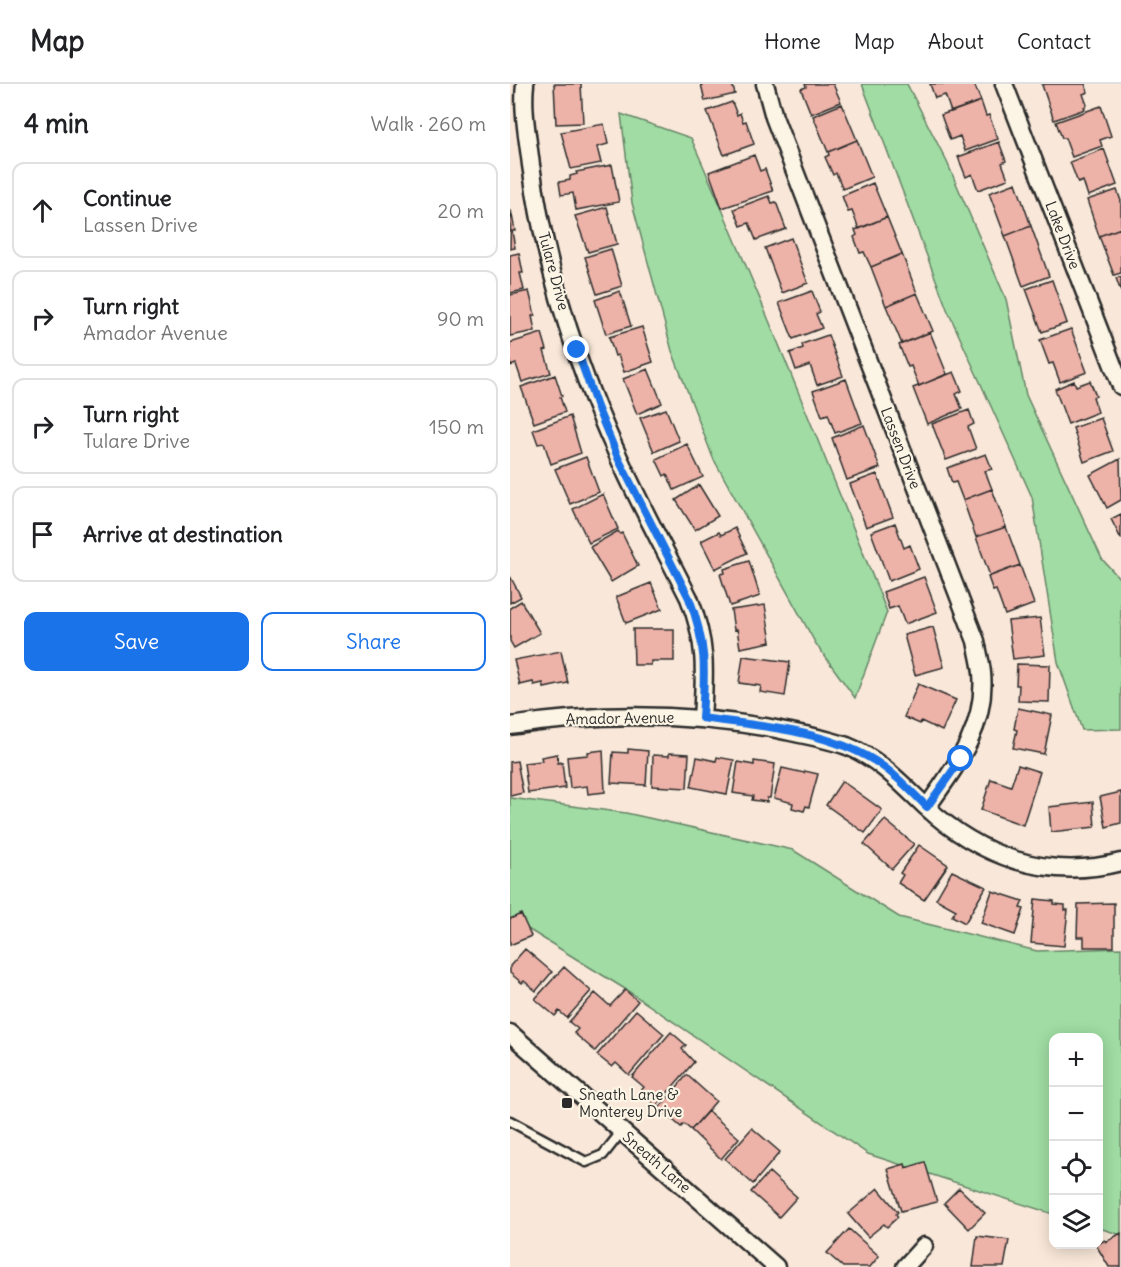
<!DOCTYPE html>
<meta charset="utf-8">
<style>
:root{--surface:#fff;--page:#f2f2f2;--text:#202124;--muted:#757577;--line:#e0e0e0;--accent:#1a73e8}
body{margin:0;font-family:Delius,sans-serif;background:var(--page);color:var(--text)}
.controls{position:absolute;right:18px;bottom:18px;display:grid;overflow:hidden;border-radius:12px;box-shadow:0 3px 15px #0003}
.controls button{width:54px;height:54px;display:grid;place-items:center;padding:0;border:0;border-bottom:2px solid var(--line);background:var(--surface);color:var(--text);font:30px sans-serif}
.stop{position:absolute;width:18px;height:18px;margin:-14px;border:4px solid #1a73e8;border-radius:50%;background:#fff}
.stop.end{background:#1a73e8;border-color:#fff;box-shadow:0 2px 6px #0008}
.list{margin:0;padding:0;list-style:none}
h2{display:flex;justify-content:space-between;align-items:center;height:78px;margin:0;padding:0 24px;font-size:26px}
h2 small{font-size:20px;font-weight:400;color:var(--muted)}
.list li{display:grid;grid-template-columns:39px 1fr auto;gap:18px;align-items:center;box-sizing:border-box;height:96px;margin:0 12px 12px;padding:0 12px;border:2px solid var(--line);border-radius:12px}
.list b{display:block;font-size:22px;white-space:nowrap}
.list p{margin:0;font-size:20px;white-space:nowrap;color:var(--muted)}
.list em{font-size:20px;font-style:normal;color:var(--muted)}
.actions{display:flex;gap:12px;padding:18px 24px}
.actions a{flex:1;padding:14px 0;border:2px solid var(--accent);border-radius:12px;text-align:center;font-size:21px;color:var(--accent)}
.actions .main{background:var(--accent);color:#fff}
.icon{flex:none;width:33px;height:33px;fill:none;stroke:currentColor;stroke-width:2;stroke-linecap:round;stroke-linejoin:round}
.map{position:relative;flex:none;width:611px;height:1183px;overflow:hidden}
header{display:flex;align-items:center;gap:36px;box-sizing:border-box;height:84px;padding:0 30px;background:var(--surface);border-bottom:2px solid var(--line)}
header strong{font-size:28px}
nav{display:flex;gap:33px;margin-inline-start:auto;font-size:21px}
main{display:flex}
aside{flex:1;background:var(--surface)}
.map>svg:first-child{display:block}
</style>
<header>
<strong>Map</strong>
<nav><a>Home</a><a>Map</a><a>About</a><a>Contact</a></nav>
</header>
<main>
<aside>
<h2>4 min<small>Walk · 260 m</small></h2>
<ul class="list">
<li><svg class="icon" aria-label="ahead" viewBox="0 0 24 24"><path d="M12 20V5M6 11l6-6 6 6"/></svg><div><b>Continue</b><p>Lassen Drive</p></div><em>20 m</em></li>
<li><svg class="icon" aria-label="right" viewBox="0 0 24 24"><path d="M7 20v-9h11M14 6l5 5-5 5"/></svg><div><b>Turn right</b><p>Amador Avenue</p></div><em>90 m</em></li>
<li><svg class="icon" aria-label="right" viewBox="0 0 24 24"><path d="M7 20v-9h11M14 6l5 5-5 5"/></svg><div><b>Turn right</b><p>Tulare Drive</p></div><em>150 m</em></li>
<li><svg class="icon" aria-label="arrive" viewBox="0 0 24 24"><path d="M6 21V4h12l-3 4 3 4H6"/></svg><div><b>Arrive at destination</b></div></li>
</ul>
<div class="actions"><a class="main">Save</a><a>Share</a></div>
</aside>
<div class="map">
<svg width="611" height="1183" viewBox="0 0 611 1183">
<rect width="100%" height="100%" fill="#f9e8d9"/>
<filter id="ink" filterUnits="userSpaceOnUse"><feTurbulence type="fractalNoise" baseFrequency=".0167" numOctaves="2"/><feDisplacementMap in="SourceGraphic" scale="12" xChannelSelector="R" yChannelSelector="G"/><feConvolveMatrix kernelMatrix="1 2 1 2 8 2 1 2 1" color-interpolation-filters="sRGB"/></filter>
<g filter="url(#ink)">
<!-- green -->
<path fill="#a0dca3" stroke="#668467" stroke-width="1.5" d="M352,0h45l40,78 59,137 20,96 76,164 19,21v149l-39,1 -24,-68 -26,-165 -85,-188z
M111,30l70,24c69,156 132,315 196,474l-32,86 -39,-54 -103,-186 -41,-107 -40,-148z
M0,714l116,15 167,37 106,67 138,34 84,-3v287l-22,-7 -1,-190h-44l-1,176 -185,-60 -243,-165 -115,-71z"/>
<!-- building -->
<path fill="#edb2a8" stroke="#2b2b2b" stroke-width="1.5" d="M44,0h27l2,39 -27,1z
M191,0h31l3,10 -30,7z
M295,0h28l8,18 -30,12 -10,-25 5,-2z
M420,0h44l7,17 -30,11 -6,-17 -10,3z
M536,0h39l3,8 -5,2 4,11 -3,2 1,2 -31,11 -12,-35z
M471,17l5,15 3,-1 9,24 -33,12 -5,-15 -10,4 -9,-25z
M222,18l5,13 3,-2 3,9 3,-1 8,23 -30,11 -17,-44z
M332,20l15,36 -29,12 -15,-36z
M591,22l10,30 -11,4 2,6 -30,11 -7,-19h-3l-6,-16z
M94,40l4,20 -11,3 4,16 -30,6 -10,-37z
M347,56l15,37 -29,12 -7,-16 -3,2 -8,-18 4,-2 -1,-3z
M489,58l7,19 -4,2 6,16 -30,11 -6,-16 -6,3 -8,-20z
M594,65l13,36 -29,11 -5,-15 -5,2 -8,-21z
M244,71l6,16 5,-2 8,22 -51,17 -13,-36z
M102,81l7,37 -43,8 -3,-17 -12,2 -2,-13 11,-2v-4l7,-2 -1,-2z
M363,99l14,34 -28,12 -7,-18 -4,1 -6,-16z
M506,99l15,43 -26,10 -16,-43z
M607,106l4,11v27l-22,8 -12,-36z
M259,112l3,7 4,-1 10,27 -30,11 -7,-17 -8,3 -7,-17z
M97,123l10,37 -29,8 -13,-36z
M1,126l4,21h-3l3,17 -5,1z
M377,133l15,37 -31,13 -7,-15 -4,1 -6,-16 3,-2 -2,-5z
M521,142l18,50 -26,10 -18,-50z
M611,144v45l-7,2 -15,-39z
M281,154l17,45 -26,10 -17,-45z
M101,165l11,37 -25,8 -12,-37z
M9,169l4,20h-3l4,17 -14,3v-38z
M392,170l15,39 -31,13 -15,-39z
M611,193v15l-5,-14z
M542,196l15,43 -25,9 -16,-43z
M19,207l6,24 -3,1 3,15 -25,5v-41z
M110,207l11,35 -25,8 -11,-34z
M302,207l8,21 -4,2 6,14 -29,11 -14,-36z
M407,209l16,38 -31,13 -16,-38z
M132,243l11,35 -29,10 -6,-17 -3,1 -6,-19z
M561,245l16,43 -27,10 -7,-19 -4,1 -9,-24z
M420,248l17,42 -28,12 -8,-20 -3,1 -9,-22z
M32,249l5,17 -3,1 7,22 -29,9 -6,-18 -6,2v-23z
M318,251l15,41 -26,9 -7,-20 -14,5 -6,-17 13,-5 -1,-4z
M138,285l14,34 -25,11 -14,-35z
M444,288l8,19 -6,3 6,15 -35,15 -14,-36z
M45,291l7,21 -2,1 5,15 -31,11 -13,-36z
M336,295l16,44 -27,10 -7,-19 -6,2 -9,-25z
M564,297l2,5 14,-5 6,15 -3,1 5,15 -30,12 -13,-35z
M156,325l13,32 -25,11 -14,-34z
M459,326l5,14 -6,3 8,22 -30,11 -14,-36z
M60,332l11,37 -30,11 -7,-21 -6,1 -5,-14z
M591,334l12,33 -29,11 -11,-34z
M354,341l16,43 -33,12 -15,-42z
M177,360l16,33 -29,13 -7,-16 -3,2 -8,-17z
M476,370l6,15 -7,2 7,18 -29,11 -7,-18 -4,1 -5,-15z
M76,373l13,35 -29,12 -15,-35z
M610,375l1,41 -14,8 -17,-33z
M367,390l16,43 -27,10 -16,-43z
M189,401l19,31 -23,14 -19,-30z
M482,405l14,38 -30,10 -13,-37z
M93,410l15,35 -29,14 -16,-34z
M611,430v25l-10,-20z
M385,439l9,25 6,-3 9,24 -30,12 -18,-49z
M496,443l14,38 -30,11 -14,-39z
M225,444l12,25 -32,16 -14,-28 18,-9 2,3z
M108,447l2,3 2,-1 16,33 -27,16 -21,-35z
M239,477l11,35 -30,10 -10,-32 5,-1 -1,-4z
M510,481l14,39 -29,11 -9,-25 -3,1 -5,-14z
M0,492l11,21 -11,6z
M414,493l13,35 -32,12 -7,-18 -9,3 -6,-17z
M141,499l11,26 -36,14 -10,-26z
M11,517l19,32 -26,15 -4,-7v-33z
M255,521l6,37 -31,6 -3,-19 -3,1 -3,-20z
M530,534l5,37 -32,4 -5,-38z
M423,543l11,40 -29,8 -11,-40z
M123,545h41v32h-23v4h-17z
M51,567l7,32 -24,5 -1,-5 -9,2 -1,-3 -13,3 -6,-25z
M233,572l47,6 -5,34 -25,-4 1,-6 -22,-3z
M507,580l33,1 -1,37 -31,-1 1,-16h-3z
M408,600l38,16 -14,31 -21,-10 -1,3 -16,-7z
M508,624l34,7 -8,39 -31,-6 4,-18 -3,-1z
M118,665l20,2 -2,34 -35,-2 2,-31 15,1z
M93,666l2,42 -17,2 -1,-8 -17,2 -3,-31 21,-2v-3z
M159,669l20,1 -2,34 -35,-2 1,-31 16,1z
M47,670l1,9 4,-1 3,26 -37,5 -4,-30 18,-2 -1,-4z
M187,673l19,4 1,-4 17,3 -7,34 -36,-7z
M7,677l6,32 -13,3v-34z
M244,677l21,3 -5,34h-3v4l-15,-2 1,-4 -20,-3 5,-31 16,3z
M508,681l22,7 -17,53 -42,-15 10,-31 20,7z
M272,684l22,5 1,-2 13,3 -9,33 -3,-1 -2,5 -12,-3 1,-5 -19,-5z
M332,697l40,29 -17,23 -39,-28z
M611,708v31l-15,4 -6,-30z
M583,718l2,25 -44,5 -2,-25z
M375,736l29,24 -22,25 -28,-25z
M409,761l29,20 -24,35 -26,-17 5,-8 -3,-2z
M442,787l34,16 -21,36 -13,-7 4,-6 -20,-11z
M482,807l31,10 -3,7 4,1 -9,26 -34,-12z
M525,815l19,2v3l11,1v5h3l-4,36 -33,-3z
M604,819v44h-30v-10h-7l1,-33z
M11,830l10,22 -21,9v-26z
M15,865l27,23 -16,19 -12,-10 -2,2 -12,-10v-7z
M54,883l27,24 -24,27 -8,-7 -4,5 -20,-17z
M115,906l13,11 -43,50 -21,-18 4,-4 -9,-7 26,-29 15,13z
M126,926l28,24 -35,41 -13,-12 -4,4 -15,-12z
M161,948l15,13 -4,4 12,13 -38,44 -16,-14 4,-5 -12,-10z
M177,991l29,26 -25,29 -7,-6 -3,3 -22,-19z
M198,1027l31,27 -18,21 -30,-29z
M242,1044l28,24 -27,32 -28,-25z
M415,1078l12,40 -36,9 -13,-42 17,-5 1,4z
M259,1088l28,25 -18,20 -28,-25z
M368,1104l20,24 -2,2 2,3 -11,10 -3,-3 -16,13 -20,-23z
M449,1104l26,25 -16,16 -25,-26z
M339,1145l30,27 -9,11h-27l-16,-14z
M611,1149v34h-12l-13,-22 9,-5 1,2z
M467,1152l32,4 -5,27h-31z"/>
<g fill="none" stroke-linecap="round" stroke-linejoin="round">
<defs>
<path id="lane" d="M0,1037l76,41 17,-7 19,-24"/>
<path id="street" d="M15,0c-3,27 3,55 6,81 14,101 46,203 89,295 21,47 46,92 69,138 18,46 16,72 13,121
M255,0l9,33 202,524c2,11 5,21 6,32 5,54 -26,93 -55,134
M494,0l117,302
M0,642c89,-14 178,-13 266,3 24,5 48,9 71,17 31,12 54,37 78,60 55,51 122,75 196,56
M0,949l266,234
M395,1183l19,-21"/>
</defs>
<!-- lane casing -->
<use href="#lane" stroke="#2b2b2b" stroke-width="13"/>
<!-- street casing -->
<use href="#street" stroke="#2b2b2b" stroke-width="21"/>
<!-- lane -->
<use href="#lane" stroke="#fcf5e5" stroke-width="8"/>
<!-- street -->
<use href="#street" stroke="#fcf5e5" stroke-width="16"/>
</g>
</g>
<g fill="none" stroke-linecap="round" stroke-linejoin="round" filter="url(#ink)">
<!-- route -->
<path stroke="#1a73e8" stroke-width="8" d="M67,266l20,57 22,53 70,138c18,47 16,72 13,120 57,8 123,12 173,43 19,12 36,30 52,46l34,-48"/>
</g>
<!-- markers -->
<rect fill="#2b2b2b" stroke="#fcf5e5" stroke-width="2" x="51" y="1013" width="12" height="12" rx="3"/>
<g text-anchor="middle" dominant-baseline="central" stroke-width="4.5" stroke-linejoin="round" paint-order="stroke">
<!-- street labels -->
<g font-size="15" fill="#2b2b2b" stroke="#fcf5e5">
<text transform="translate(553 151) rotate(69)">Lake Drive</text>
<text transform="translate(44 187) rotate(75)">Tulare Drive</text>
<text transform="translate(391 364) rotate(69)">Lassen Drive</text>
<text transform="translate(110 634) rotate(-1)">Amador Avenue</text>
<text transform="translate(147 1078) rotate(41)">Sneath Lane</text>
</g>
<!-- poi labels -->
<g font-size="15" fill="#2b2b2b" stroke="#fcf5e5" text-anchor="start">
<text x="69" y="1010">Sneath Lane &amp;<tspan x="69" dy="17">Monterey Drive</tspan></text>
</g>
</g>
</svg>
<div class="controls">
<button>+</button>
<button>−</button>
<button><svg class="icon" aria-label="locate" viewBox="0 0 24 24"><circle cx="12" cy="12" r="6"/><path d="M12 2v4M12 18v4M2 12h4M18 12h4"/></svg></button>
<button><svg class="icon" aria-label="layers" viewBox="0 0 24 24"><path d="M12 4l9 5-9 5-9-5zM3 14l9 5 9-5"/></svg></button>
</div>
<div class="stop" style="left:451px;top:675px"></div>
<div class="stop end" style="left:67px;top:266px"></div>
</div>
</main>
